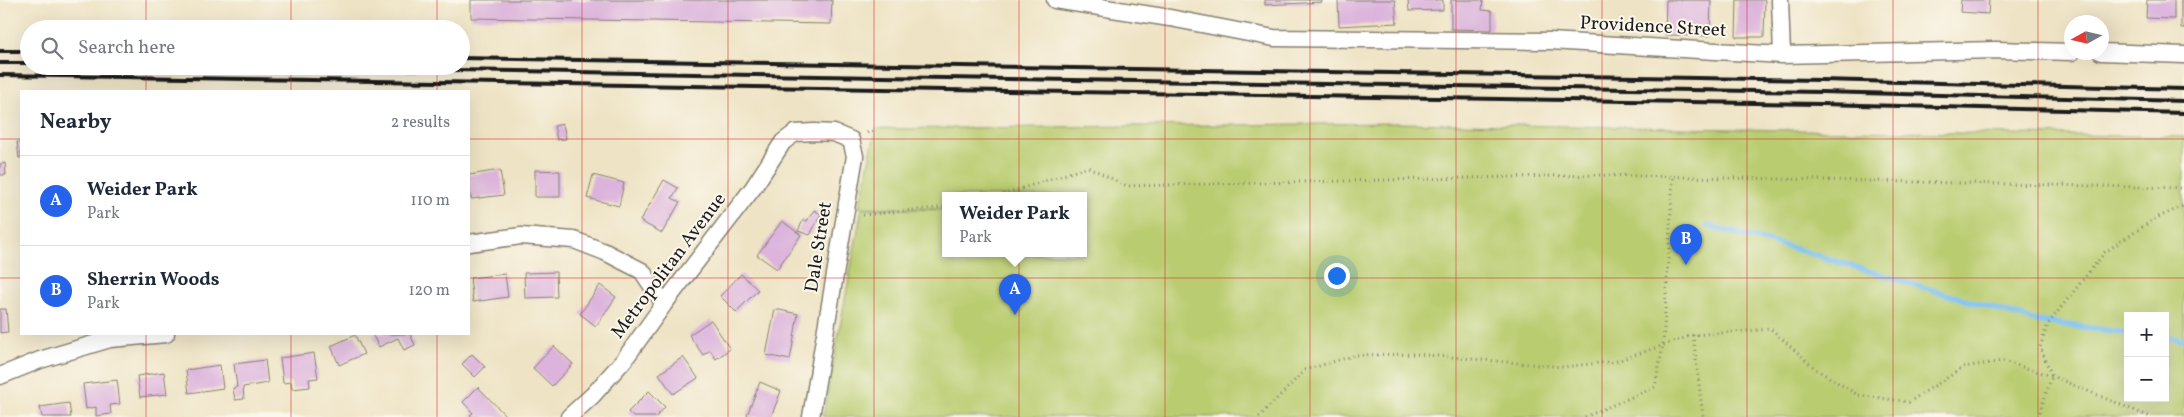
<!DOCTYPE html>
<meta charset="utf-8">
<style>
:root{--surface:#fff;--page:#f6f6f7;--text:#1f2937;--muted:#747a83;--line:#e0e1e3;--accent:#2563eb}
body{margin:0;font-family:Vollkorn,serif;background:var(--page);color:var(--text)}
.controls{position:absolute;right:15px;bottom:15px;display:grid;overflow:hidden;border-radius:0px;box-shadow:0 5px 20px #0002}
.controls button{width:45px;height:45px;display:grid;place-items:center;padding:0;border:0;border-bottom:1px solid var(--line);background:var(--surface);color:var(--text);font:25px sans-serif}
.compass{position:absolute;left:2064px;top:15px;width:45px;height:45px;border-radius:50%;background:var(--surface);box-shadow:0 5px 20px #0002;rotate:262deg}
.you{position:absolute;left:1336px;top:275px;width:18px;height:18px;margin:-12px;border:4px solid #fff;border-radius:50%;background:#1a73e8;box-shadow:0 0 0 8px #1a73e833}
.badge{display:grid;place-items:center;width:32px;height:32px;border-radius:50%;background:var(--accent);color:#fff;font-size:16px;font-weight:700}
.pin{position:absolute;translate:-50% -41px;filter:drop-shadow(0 1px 2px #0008)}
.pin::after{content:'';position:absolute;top:26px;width:18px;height:15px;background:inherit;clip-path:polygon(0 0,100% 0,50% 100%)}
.popup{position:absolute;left:942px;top:192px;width:145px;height:65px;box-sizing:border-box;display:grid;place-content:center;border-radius:0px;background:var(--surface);filter:drop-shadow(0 1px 4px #0005);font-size:16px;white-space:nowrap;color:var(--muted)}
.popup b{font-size:19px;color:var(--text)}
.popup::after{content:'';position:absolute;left:50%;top:100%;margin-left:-10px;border:10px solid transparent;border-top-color:var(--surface)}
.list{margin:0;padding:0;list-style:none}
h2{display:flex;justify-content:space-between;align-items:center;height:65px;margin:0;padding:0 20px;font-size:21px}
h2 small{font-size:16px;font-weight:400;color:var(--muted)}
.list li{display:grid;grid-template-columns:32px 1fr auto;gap:15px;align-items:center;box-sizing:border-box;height:90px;padding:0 20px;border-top:1px solid var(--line)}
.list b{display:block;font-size:19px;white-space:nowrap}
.list p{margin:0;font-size:16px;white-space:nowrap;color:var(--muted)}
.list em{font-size:16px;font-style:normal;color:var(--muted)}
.icon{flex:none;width:28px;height:28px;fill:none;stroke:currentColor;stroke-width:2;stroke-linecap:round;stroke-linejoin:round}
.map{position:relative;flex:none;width:2184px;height:417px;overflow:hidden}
.search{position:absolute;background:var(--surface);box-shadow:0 5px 20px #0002;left:20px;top:20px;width:450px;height:55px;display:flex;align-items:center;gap:12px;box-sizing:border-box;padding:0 18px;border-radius:28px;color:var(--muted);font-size:19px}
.panel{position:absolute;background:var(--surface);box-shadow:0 5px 20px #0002;left:20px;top:90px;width:450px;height:245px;border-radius:0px}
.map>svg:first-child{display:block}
</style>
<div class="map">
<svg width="2184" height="417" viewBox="0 0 2184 417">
<rect width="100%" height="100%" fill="#fbf7ec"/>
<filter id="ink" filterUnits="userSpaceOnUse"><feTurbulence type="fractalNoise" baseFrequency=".02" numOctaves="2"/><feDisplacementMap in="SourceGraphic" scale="10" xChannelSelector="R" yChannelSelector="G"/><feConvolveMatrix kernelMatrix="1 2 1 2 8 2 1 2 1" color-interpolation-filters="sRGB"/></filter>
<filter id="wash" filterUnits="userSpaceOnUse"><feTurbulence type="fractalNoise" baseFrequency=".0096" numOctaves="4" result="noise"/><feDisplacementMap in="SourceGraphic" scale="20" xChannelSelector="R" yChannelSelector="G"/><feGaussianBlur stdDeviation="1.12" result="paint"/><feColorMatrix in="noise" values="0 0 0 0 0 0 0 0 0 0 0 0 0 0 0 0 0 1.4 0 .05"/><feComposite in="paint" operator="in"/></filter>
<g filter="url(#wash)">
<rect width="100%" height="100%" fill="#eee3c4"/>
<!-- green -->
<path fill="#b9cc6f" stroke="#6a7446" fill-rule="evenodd" d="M1397,123l787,14v280h-1361l39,-209 84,2v44h138v-58h-138v13l-87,-2 17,-78zM2128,316h37v82h-37z"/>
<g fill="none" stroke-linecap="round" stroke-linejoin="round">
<!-- stream -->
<path stroke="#74bded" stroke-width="6" d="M1708,226l74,19 254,76 92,12
M2165,337l19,3"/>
</g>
<g id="blocks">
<!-- building -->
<path fill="#dbb3dc" d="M471,0h361l-1,24 -360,-6z
M1265,0h57v2l-57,3z
M1338,0h57l2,23 -58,3z
M1408,0h35v10l-34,1z
M1451,0h32l-1,10 10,1v19l-41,-1z
M1666,0h45l-1,36 -45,-1z
M1737,0h28l-1,37h-28z
M1961,0h28l-1,14 -28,-2z
M2147,0h27v19l-28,-1z
M2181,0h3v28h-3z
M563,124l3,15 -9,1 -3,-14z
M17,142h4v16h-2z
M5,163l1,12h-6v-11z
M500,170l4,25 -33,4 -2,-24z
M535,170l25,1v26h-25z
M593,175l31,8 -5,23 -32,-8z
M664,180l14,8 -6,10 8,4 -18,31 -22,-12z
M814,210l7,4 -11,21 -12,-4 5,-11 4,1z
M782,221l19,14 -24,34 -20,-14z
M556,272l1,25 -32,1 -1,-25z
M505,274l3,23 -35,5 -3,-24z
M741,274l17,16 -22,22 -16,-16z
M600,285l16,12 -20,29 -16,-12z
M0,309h6l2,23 -8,1z
M775,309l23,5 -8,46 -24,-5z
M711,320l19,29 -14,10 -6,-9 -7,5 -14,-20z
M372,334h38l5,11 -11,5 -6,-12 -19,9z
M355,335l9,19 -25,11 -8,-19z
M554,346l19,18 -21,22 -19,-18z
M314,353l4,25 -9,1 1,8 -18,2 -1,-7 -8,1 -3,-25z
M472,354l13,13 -10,10 -13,-13z
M683,357l15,21 -25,16 -14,-20z
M265,360l3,23 -25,4 1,12 -9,1 -2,-12 4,-1 -3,-23z
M220,365l3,23 -34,5 -3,-23z
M164,372l3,22 -27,3 -3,-21z
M117,380l3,24 -10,1 1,9 -15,2v-9l-10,2 -3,-25z
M760,382l21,9 -10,26h-18l-6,-2z
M478,387l29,30h-35l-2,-2 3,-2 -10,-11z
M649,391l16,16 -9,10h-23l-5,-5z
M69,403l2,14h-29l-2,-10z"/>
</g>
</g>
<g filter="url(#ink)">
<use href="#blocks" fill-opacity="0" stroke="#858070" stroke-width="1"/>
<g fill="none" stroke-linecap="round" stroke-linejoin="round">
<defs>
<path id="minor" d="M1055,0l115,18 104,20 276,3 232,14 214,-5 76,2
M1780,0l2,55
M2101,52l83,3
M469,243l52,-7 53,4 31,12 37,19 22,33
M0,376l40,-16 70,-21 56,-5
M569,417l24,-22 31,-35 40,-56 89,-116 30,-46 12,-9 19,-1 20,1 17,7 4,16 -44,261"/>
</defs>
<!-- minor casing -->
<use href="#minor" stroke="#858070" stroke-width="19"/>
<!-- path -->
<path stroke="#858070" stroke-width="3" stroke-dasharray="1 4" stroke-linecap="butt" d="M867,133l9,-4
M998,196l90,-29 39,19 471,-11 586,13
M863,215l83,-8
M1693,335l10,82
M1259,417l46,-47 51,-15 60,-1 147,13 54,-6 76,-26 78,-6 46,41 41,25 51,7 55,-35 39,-6 49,15 98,41
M1585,417l70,-30 8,-42 10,-168
M2038,417l14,-41 -12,-29 8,-23 57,-72 51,-34 28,-12"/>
<!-- minor -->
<use href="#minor" stroke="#fff" stroke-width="16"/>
<!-- rail -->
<path stroke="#1c1c1c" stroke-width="4" d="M0,51h29
M461,58l1360,22 363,9
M0,63h29
M200,66l1621,26 363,9
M0,75l1821,29 363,9"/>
</g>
</g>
<!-- grid -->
<path fill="none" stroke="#d62828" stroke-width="1" stroke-opacity="0.55" d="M146,0v29M291,0v29M437,0v29M582,0v417M728,0v417M874,0v417M1019,0v417M1165,0v417M1310,0v417M1456,0v417M1602,0v417M1747,0v417M1893,0v417M2038,0v417M146,66v25M291,66v25M437,66v25M0,139h21M469,139h1715M0,278h21M469,278h1715M146,334v83M291,334v83M437,334v83"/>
<g text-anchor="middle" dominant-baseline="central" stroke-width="4" stroke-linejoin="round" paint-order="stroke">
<!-- street labels -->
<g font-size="19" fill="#1c1c1c" stroke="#fbf7ec">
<text transform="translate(1653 27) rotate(3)">Providence Street</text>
<text transform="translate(819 247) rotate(-81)">Dale Street</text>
<text transform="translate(669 266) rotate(-53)">Metropolitan Avenue</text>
</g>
</g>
</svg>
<div class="controls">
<button>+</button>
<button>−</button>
</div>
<svg class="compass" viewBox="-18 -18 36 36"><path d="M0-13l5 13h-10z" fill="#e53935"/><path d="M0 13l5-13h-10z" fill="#747a83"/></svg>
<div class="you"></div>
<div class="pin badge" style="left:1015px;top:315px">A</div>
<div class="popup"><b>Weider Park</b>Park</div>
<div class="pin badge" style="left:1686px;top:265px">B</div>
<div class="search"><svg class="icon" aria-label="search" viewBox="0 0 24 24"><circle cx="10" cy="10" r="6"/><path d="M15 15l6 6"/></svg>Search here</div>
<section class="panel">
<h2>Nearby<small>2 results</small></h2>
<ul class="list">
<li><span class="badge">A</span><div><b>Weider Park</b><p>Park</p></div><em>110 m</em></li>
<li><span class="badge">B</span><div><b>Sherrin Woods</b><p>Park</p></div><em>120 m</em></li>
</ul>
</section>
</div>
